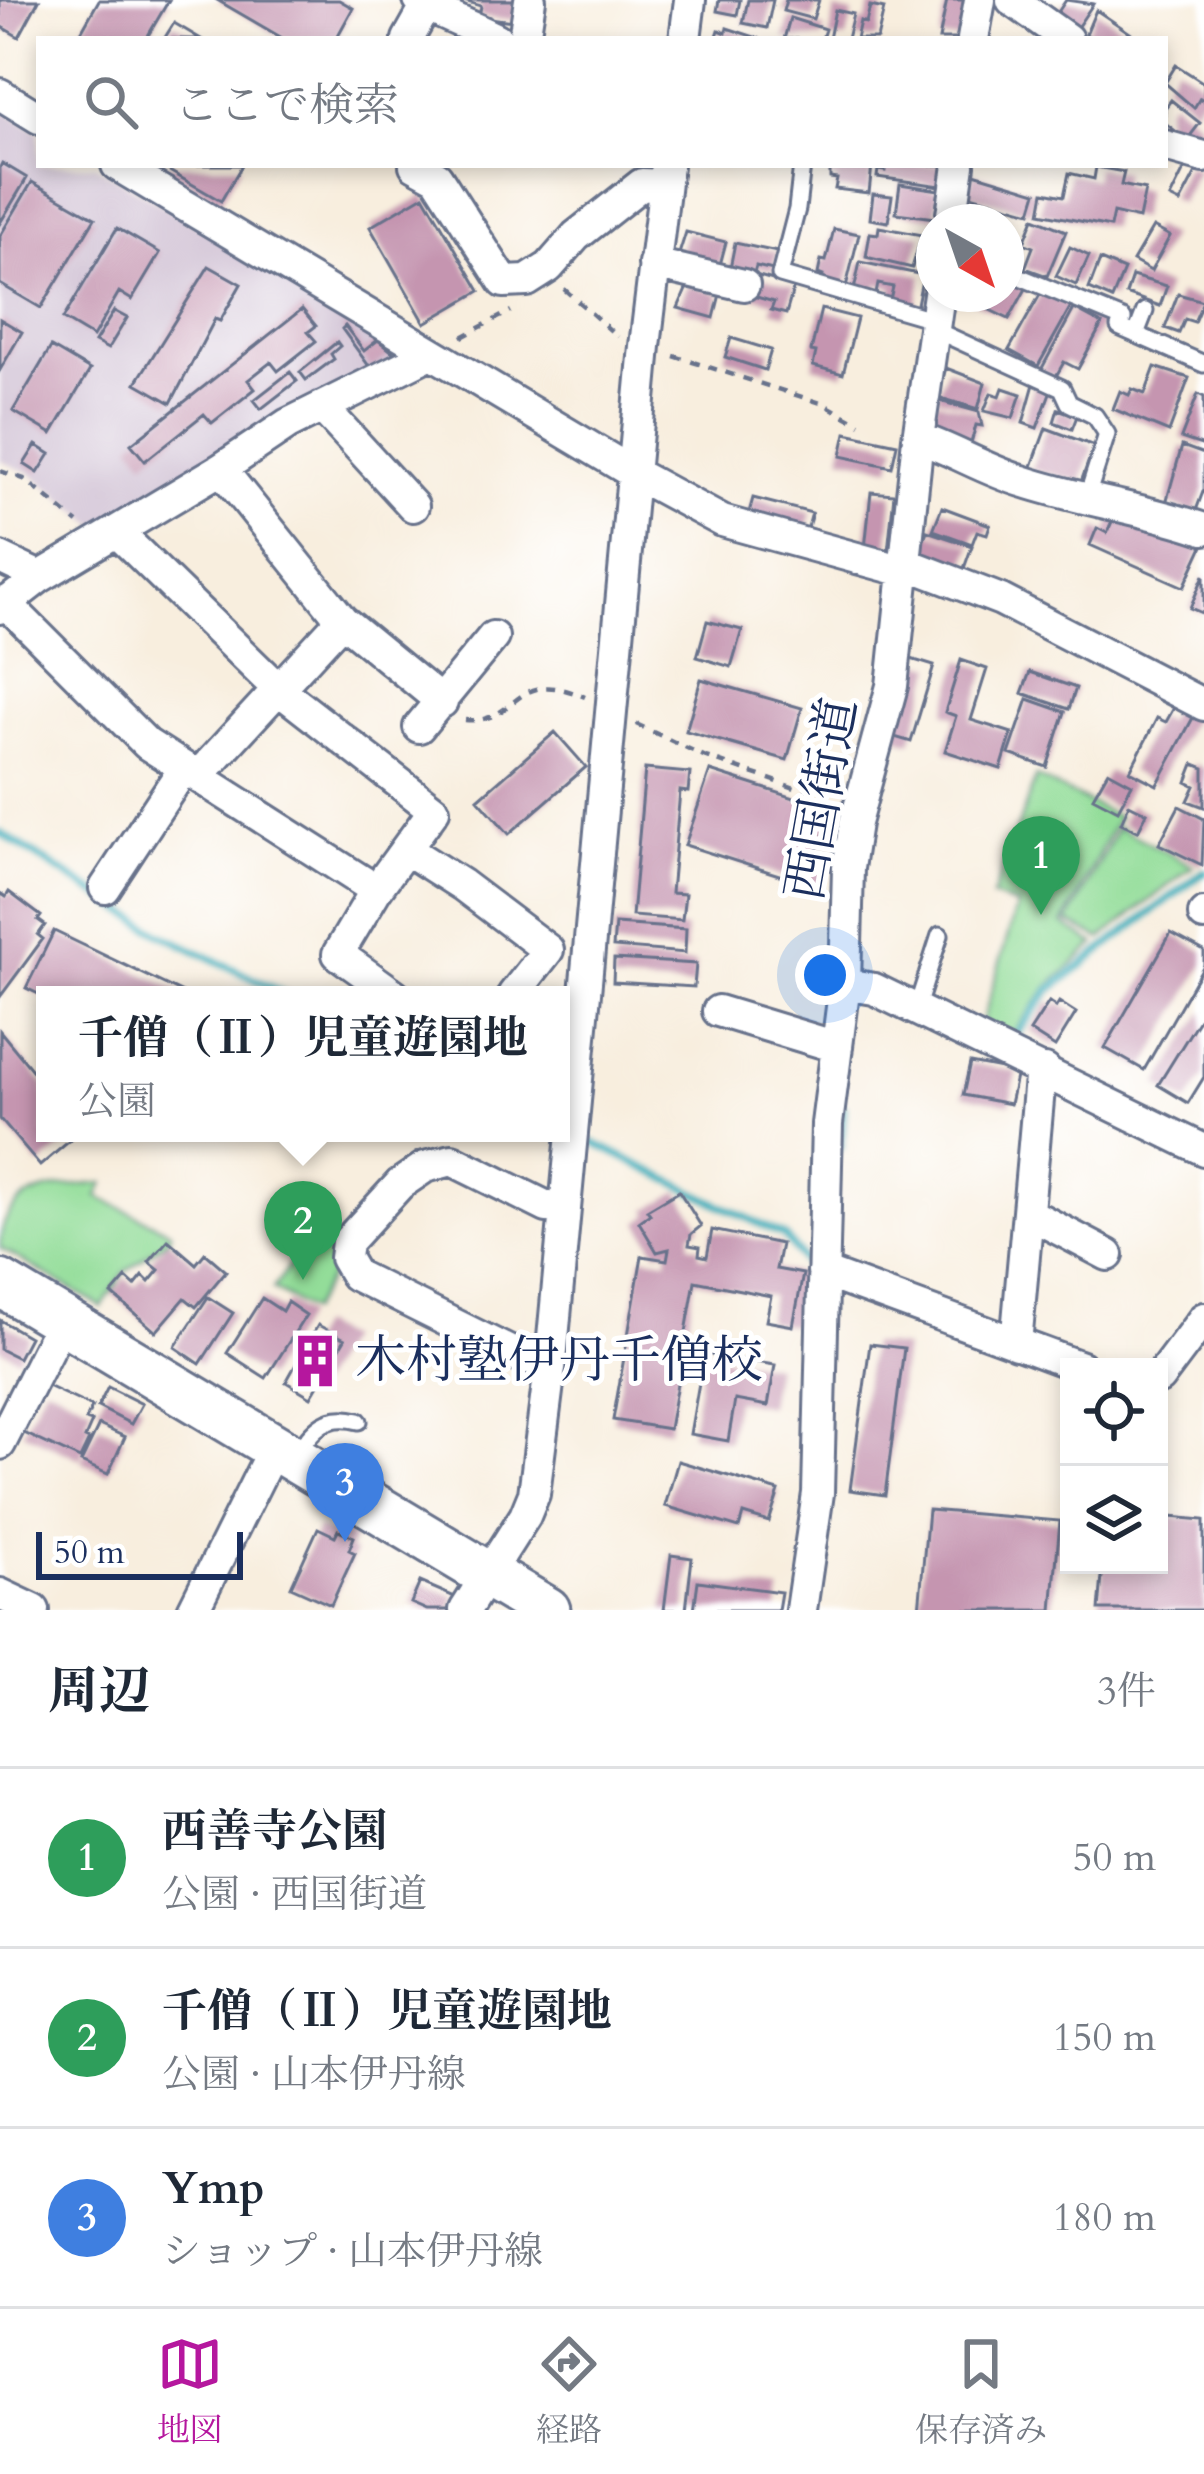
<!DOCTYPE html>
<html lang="ja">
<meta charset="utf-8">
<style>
:root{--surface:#fff;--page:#f6f6f7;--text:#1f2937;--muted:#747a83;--line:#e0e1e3;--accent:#b5179e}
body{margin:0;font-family:Cardo,"Noto Serif JP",serif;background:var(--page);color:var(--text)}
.controls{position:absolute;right:36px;bottom:36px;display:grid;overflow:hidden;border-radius:0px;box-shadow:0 6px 18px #0003}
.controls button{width:108px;height:108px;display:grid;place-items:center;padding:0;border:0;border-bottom:3px solid var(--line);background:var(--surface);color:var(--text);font:60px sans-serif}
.compass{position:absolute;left:916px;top:204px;width:108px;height:108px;border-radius:50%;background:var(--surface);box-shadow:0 6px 18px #0003;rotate:140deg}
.scale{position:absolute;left:36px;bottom:30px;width:207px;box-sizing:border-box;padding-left:12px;border:6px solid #1b2f5e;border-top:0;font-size:33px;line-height:42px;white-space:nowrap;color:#1b2f5e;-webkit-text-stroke:9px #fff;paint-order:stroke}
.you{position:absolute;left:825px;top:975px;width:42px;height:42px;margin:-30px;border:9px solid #fff;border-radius:50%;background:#1a73e8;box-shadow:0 0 0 18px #1a73e833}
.badge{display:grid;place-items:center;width:78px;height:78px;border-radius:50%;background:var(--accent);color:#fff;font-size:39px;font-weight:700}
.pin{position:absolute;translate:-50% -99px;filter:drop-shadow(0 3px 6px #0008)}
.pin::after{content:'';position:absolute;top:63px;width:42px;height:36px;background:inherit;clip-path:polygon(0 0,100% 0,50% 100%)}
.popup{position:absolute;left:36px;top:986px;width:534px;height:156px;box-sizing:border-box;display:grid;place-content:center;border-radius:0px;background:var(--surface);filter:drop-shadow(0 3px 9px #0005);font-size:39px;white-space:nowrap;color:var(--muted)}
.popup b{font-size:45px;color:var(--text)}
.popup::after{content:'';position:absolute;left:50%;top:100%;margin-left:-24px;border:24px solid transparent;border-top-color:var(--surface)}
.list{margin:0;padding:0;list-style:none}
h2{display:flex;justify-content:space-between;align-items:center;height:156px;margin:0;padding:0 48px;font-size:51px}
h2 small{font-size:39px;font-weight:400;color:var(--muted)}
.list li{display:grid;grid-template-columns:78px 1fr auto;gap:36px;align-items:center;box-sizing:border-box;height:180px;padding:0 48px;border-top:3px solid var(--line)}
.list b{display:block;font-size:45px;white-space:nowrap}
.list p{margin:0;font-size:39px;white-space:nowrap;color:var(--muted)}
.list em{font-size:39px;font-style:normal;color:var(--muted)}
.icon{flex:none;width:66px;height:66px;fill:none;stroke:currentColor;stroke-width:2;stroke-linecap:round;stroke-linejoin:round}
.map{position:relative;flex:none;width:1204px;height:1610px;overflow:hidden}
.search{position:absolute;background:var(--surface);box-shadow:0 6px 18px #0003;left:36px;right:36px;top:36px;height:132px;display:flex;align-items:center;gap:30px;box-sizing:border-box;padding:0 42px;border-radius:0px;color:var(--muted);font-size:45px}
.sheet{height:696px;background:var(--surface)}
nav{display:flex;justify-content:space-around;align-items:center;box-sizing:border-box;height:168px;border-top:3px solid var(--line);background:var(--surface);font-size:33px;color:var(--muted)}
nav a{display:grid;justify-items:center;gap:6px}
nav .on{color:var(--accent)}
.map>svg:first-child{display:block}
</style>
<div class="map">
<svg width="1204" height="1610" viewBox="0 0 1204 1610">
<rect width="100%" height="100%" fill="#fff"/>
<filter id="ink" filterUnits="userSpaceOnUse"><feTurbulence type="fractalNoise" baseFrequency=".00833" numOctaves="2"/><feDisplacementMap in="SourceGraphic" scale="24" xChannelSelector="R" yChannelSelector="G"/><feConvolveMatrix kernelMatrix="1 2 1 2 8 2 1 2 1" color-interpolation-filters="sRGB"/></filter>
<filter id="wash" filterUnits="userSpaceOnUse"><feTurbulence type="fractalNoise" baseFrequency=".004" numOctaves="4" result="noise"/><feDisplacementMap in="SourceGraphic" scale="48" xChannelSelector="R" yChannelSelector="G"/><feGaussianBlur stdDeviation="2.7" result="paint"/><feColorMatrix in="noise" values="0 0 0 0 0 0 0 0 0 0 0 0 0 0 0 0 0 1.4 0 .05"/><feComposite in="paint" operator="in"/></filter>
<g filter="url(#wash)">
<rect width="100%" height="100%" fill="#f8eede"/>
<!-- industrial -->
<path fill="#cebed1" d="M0,108l39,23v34h56l313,187 -306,178 -72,-57 -30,-12z"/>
<!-- green -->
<path fill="#93dd99" stroke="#57867c" stroke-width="3" d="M1036,777l82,40 -55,107 32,20 -47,43 -38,50 -28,-14 35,-118 -25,-8z
M1118,827l75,39 -92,73 -33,-17z
M104,1183l-6,14 72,34 -1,7 -45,35 -22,34 -102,-59c0,-62 59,-61 104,-65z
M311,1234l20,11 2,26 -23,40 -37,-22z"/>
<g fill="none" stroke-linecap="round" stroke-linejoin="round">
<!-- stream -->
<path stroke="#3dadb9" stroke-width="8" d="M0,833l159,100 128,62
M1014,1038l36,-48 154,-118
M592,1142l192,94 27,35
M841,1147l3,-39"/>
</g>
<g id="blocks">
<!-- building -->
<path fill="#c595b0" d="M0,0h39l-20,37 -19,-11z
M99,0h70l-23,39h-69z
M217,0h122l14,8 -17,31h-52z
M461,0h56l-3,21 -35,-4 2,-11z
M719,0h21l-3,15 -20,-4z
M748,0h25l-6,28 -24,-5z
M786,0h33l-6,19 -30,-8z
M947,0h21l-8,39h-21z
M1066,0l27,4 -17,25 -20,-14z
M870,6l14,3 -7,30h-21l4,-18 6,2z
M835,10l18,4 -6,25h-18z
M1096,10l43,29h-46l-7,-5z
M790,18l35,11 -3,10h-38z
M174,23l27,16h-37z
M727,28l31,10v1h-42l3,-9 7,3z
M1176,65l28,18v18l-4,-3 -6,10 -29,-25z
M1171,100l29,23 -13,17 -22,-17v-15z
M2,163l25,15 -27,45v-56z
M1187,164l11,5 -18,34 -10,-5z
M159,165h83l-21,36z
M836,165h36l-3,28 -34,-4 2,-10 -7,-1v-10z
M886,165h58l-3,21 -64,-9 1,-7 7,1z
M1096,167l28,5 -3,13 24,5 -6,29 -26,-6 -3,14 -70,-14 4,-21 20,4 5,-23 25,6z
M974,173l63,19 -6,20 -64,-18z
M32,182l63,36 -54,90 -41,-24v-48z
M900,184l39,6 -4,28 -39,-5z
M873,194l19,2 -4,26 -18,-3z
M424,195l56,96 -55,32 -55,-96z
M1034,218l32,13 -19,45 -22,-8 8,-21 -9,-4z
M879,227l43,8 -10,33 -46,-11 4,-24 8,1z
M1153,227l17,9 -19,35 -18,-10z
M117,228l43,25 -28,47 -13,-8 -26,45 -30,-18z
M834,229l25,5 -14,57 -24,-6 2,-9 -5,-2 3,-14 5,1z
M686,232l40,10 -6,23 -41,-11z
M735,243l42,9 -4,18 -17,-4 -2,7 -24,-5z
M1070,247l19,9 -13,29 -20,-9z
M1100,260l24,10 -12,29 -23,-10z
M860,262l63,13 -7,34 -27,-5 4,-17 -15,-3 -3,15 -22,-4z
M209,266l32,18 -21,37 -5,-2 -44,84 -35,-20z
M759,276l35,10 -8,28 -15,-4 3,-8 -21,-6z
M1132,276l35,10 -7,20 -34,-12z
M1006,277l21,10 -18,32 -53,-25h50z
M688,285l32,9 -6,24 -36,-10z
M1042,291l29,16 -33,59 -29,-16z
M1178,294l25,7 -9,21 -9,-3 -6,14 -14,-5z
M302,309l14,17 -8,6 8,9 -38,30 -7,-9 -23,18 7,9 -43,34 -8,-9 -59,47 -14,-17z
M821,309l36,9 -14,56 -30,-8 3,-14 -5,-1z
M1074,309l28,15 -24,45 -14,-7 -9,16 -14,-8z
M114,311l13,7 -19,31 -13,-7z
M0,319l22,13 -22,38z
M345,326l19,25 14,-11 16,13 -23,16 -29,-40z
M731,338l40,12 -6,20 -40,-13z
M337,342l3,4 -9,8 3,5 -28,21 -6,-8z
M51,347l39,23 -38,64 -39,-23z
M1155,367l34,11 -20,54 -56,-23 7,-18 9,4 3,-6 13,5z
M946,368l39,15 -7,26 -41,-12z
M290,372l7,9 -36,28 -7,-9z
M1034,384l17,6 -14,38 -14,-5z
M1003,388l18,6 -8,24 -29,-7 7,-18 9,3z
M1198,394l6,3v49l-23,-8z
M936,400l43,12 3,14 -6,-1 -5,18 -39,-10z
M1058,409l19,7 -5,13 -18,-7z
M1046,428l48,18 -13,36 -50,-13z
M846,433l51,11 -5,23 -51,-11z
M36,445l14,9 -12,19 -14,-9z
M1182,446l22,8v35l-9,24 -29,-10z
M871,492l23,2 -6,57 -23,-2z
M753,498l59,15 -6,21 -59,-14z
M942,507l48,18 -3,9 -10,-3 -5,13 -39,-14z
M1118,508l85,38 -19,41 -94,-42 7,-17 10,5z
M927,531l45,15 -9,25 -45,-16z
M1204,575v39l-14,-6z
M707,621l35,9 -11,37 -34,-10z
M911,659l23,7 -23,76 -23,-7z
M961,660l26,9 -16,51 41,13 -11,36 -56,-18 11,-35 -11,-4z
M1030,672l46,16 -7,21 -47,-16z
M701,679l101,29 -15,52 -101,-29z
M1028,699l37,13 -18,55 -38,-13z
M1176,704l19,10 -38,71 -27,-14 27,-53 9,4z
M555,732l31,35 -77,67 -31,-35z
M1194,764l10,4v39l-16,-6 7,-15 -8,-4z
M645,769l45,4 -2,19 -8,-1 -9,102 14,1 -3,26 -50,-4z
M710,771l125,40 -18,39 14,4 -11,34 -135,-43z
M1108,771l24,13 -14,26 -25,-13z
M1129,804l18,9 -9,18 -17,-8z
M1179,806l25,13 -2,46 -43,-21z
M9,892l32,24 -3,4 7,5 -7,10 5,4 -43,58v-104l6,4z
M615,924l71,5 -1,24 -72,-6z
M54,931l133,64 -142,2 -19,-9z
M1171,933l33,18v14l-60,105 -39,-22z
M614,959l82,5 -2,23 -81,-5z
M1049,1002l7,5 3,-5 17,11 -21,34 -25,-16z
M1204,1011v66l-16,26 -30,-18z
M0,1031l45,55v47h34l-39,33 -40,-47z
M970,1063l47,9 -7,32 -47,-9z
M679,1191l22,35 -10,8 -2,11 11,2 -1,8 8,2 5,-27 69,14 -5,25 27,5 -10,52 -27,-5 5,-25 -76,-15 -26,148 -56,-9 29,-164 25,4 2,-11 -12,3 -18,-30 11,-8 -3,-4z
M168,1240l28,24 9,-11 21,18 -30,36 -11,-9 -29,34 -44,-38 14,-16 9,8 8,-10 6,6 10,-12 -10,-8z
M208,1297l25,16 -33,51 -25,-17z
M262,1298l20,13 5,-9 19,13 -40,63 -39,-25z
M0,1320l29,17 -11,21 -18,-9z
M318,1325l27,14 -34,58 -25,-15z
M870,1344l34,4 -19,147 -35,-5z
M704,1354l71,11 -7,41 -33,-6 -7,41 -38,-7z
M45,1385l47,22 -6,13 6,2 -7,16 4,2 -9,19 -58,-27z
M108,1387l34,17 -11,20 -33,-17z
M99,1425l26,12 -17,37 -27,-12z
M678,1461l101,30 -10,31 -26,-8 -4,14 -74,-22z
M928,1510l132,11 -8,89h-133z
M1159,1516l45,4v90h-105l4,-45h56z
M318,1528l17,8 3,-6 16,7 -5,13 6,3 -24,52 -40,-18z
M671,1555l21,3 -6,52h-22z
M698,1581l83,11 -3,18h-84z
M420,1582l35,15 -5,13h-23l-16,-7z"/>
</g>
</g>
<g filter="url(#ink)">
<use href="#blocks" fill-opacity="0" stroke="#68728b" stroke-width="3"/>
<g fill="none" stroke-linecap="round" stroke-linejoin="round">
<defs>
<path id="lane" d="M802,165l-5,44 -17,66 155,45
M1006,271l117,48 -4,8 85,37
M933,329l129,59 7,15 26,13 12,18 -20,63
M1136,334l9,-23
M916,1010l24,-75
M295,1455c19,-26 30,-43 64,-34"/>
<path id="street" d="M419,0c13,12 59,28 78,39
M1012,0l55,39
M408,39l18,-32
M524,39l6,-39
M685,39l5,-39
M973,39l7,-39
M0,94l39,24
M1165,146l39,11
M117,165l518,309 87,47 182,50
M415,165l22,12 67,105 23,-1 22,-14 27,-31 66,-52 22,1
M951,222l8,-57
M654,264l90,21
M322,407l91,99
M918,438c36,12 67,32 104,43 60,20 122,27 182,48
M221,469l121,151 100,82
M0,558l40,19
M905,563l96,37 203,105
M5,602l142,142 229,146 58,-80 -156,-121 -161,-157
M0,608l40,-31 181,-108 67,-45 143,-71
M419,727l74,-90
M199,775l143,-155
M407,850l55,35 86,65 -35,45
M105,888l79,-120
M376,890l-38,64 57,41
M1204,914v1
M845,984l29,5 330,161
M718,1011l119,36
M1030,1214l78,41
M823,1272l258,95
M1016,1344l24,-266 5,-8
M551,1360l-29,-2 -167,-83 -10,-17 2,-16 53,-58 25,-17 27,-7 95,47 18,1
M1159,1378l45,-60
M0,1444l62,-123
M0,1594l34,16
M193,1610l81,-163
M465,1610l60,-94 9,-22 17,-134 94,-1014 22,-181
M801,1610l17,-117 9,-369 18,-140 3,-116 7,-45 37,-137 26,-248 21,-144"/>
<path id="secondary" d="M0,1283l547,327"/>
</defs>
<!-- lane casing -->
<use href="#lane" stroke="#68728b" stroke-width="21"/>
<!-- street casing -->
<use href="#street" stroke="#68728b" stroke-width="36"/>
<!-- secondary casing -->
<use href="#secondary" stroke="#68728b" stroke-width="51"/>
<!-- path -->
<path stroke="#68728b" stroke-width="4.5" stroke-dasharray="9 9" stroke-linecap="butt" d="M564,289l54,48
M462,337l49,-26
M674,356l150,48 36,20
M0,471l24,8 54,44
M465,720c55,5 46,-55 120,-23
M636,724l70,33 126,44"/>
<!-- lane -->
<use href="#lane" stroke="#fff" stroke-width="15"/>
<!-- street -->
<use href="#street" stroke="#fff" stroke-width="30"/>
<!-- secondary -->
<use href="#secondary" stroke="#fff" stroke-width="45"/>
</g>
</g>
<!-- icons -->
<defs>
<symbol id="building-bare" viewBox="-9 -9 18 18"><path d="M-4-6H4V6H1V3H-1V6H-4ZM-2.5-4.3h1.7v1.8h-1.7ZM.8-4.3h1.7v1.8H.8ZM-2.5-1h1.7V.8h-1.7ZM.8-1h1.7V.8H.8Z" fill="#b5179e" stroke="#fff" stroke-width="2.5" paint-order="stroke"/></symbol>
</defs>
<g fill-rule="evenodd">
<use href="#building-bare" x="277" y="1323" width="76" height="76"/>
</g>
<g text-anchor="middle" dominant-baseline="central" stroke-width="10" stroke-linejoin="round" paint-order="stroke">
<!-- street labels -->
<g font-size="51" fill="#1b2f5e" stroke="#fff">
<text transform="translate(822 799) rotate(-80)">西国街道</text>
</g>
<!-- poi labels -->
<g font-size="51" fill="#1b2f5e" stroke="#fff" text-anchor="start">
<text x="355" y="1361">木村塾伊丹千僧校</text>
</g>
</g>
</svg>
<div class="controls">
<button><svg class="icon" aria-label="locate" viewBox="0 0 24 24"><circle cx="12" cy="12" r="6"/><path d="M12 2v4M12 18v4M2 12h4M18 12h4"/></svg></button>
<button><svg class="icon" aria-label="layers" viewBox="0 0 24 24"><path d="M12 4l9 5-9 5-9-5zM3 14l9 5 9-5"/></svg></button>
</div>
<svg class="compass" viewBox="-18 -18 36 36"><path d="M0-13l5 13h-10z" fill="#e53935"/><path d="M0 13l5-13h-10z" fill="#747a83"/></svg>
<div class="scale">50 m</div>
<div class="you"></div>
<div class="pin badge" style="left:1041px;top:915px;background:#2e9e5b">1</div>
<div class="pin badge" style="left:303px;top:1280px;background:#2e9e5b">2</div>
<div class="popup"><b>千僧（Ⅱ）児童遊園地</b>公園</div>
<div class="pin badge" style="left:345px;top:1542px;background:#3f7fe0">3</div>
<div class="search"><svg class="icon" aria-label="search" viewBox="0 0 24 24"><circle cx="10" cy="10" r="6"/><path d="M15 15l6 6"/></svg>ここで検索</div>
</div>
<section class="sheet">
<h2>周辺<small>3件</small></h2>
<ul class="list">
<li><span class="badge" style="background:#2e9e5b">1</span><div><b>西善寺公園</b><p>公園 · 西国街道</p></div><em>50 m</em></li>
<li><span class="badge" style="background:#2e9e5b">2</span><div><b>千僧（Ⅱ）児童遊園地</b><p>公園 · 山本伊丹線</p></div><em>150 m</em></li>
<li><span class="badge" style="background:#3f7fe0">3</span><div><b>Ymp</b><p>ショップ · 山本伊丹線</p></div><em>180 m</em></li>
</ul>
</section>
<nav>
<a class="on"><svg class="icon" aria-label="map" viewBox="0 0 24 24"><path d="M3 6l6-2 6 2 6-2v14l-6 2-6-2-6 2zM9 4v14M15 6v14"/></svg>地図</a>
<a><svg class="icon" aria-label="directions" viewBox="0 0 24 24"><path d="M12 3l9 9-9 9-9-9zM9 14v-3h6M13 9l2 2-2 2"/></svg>経路</a>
<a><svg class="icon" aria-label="saved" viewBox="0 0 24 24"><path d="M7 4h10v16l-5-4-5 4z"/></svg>保存済み</a>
</nav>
